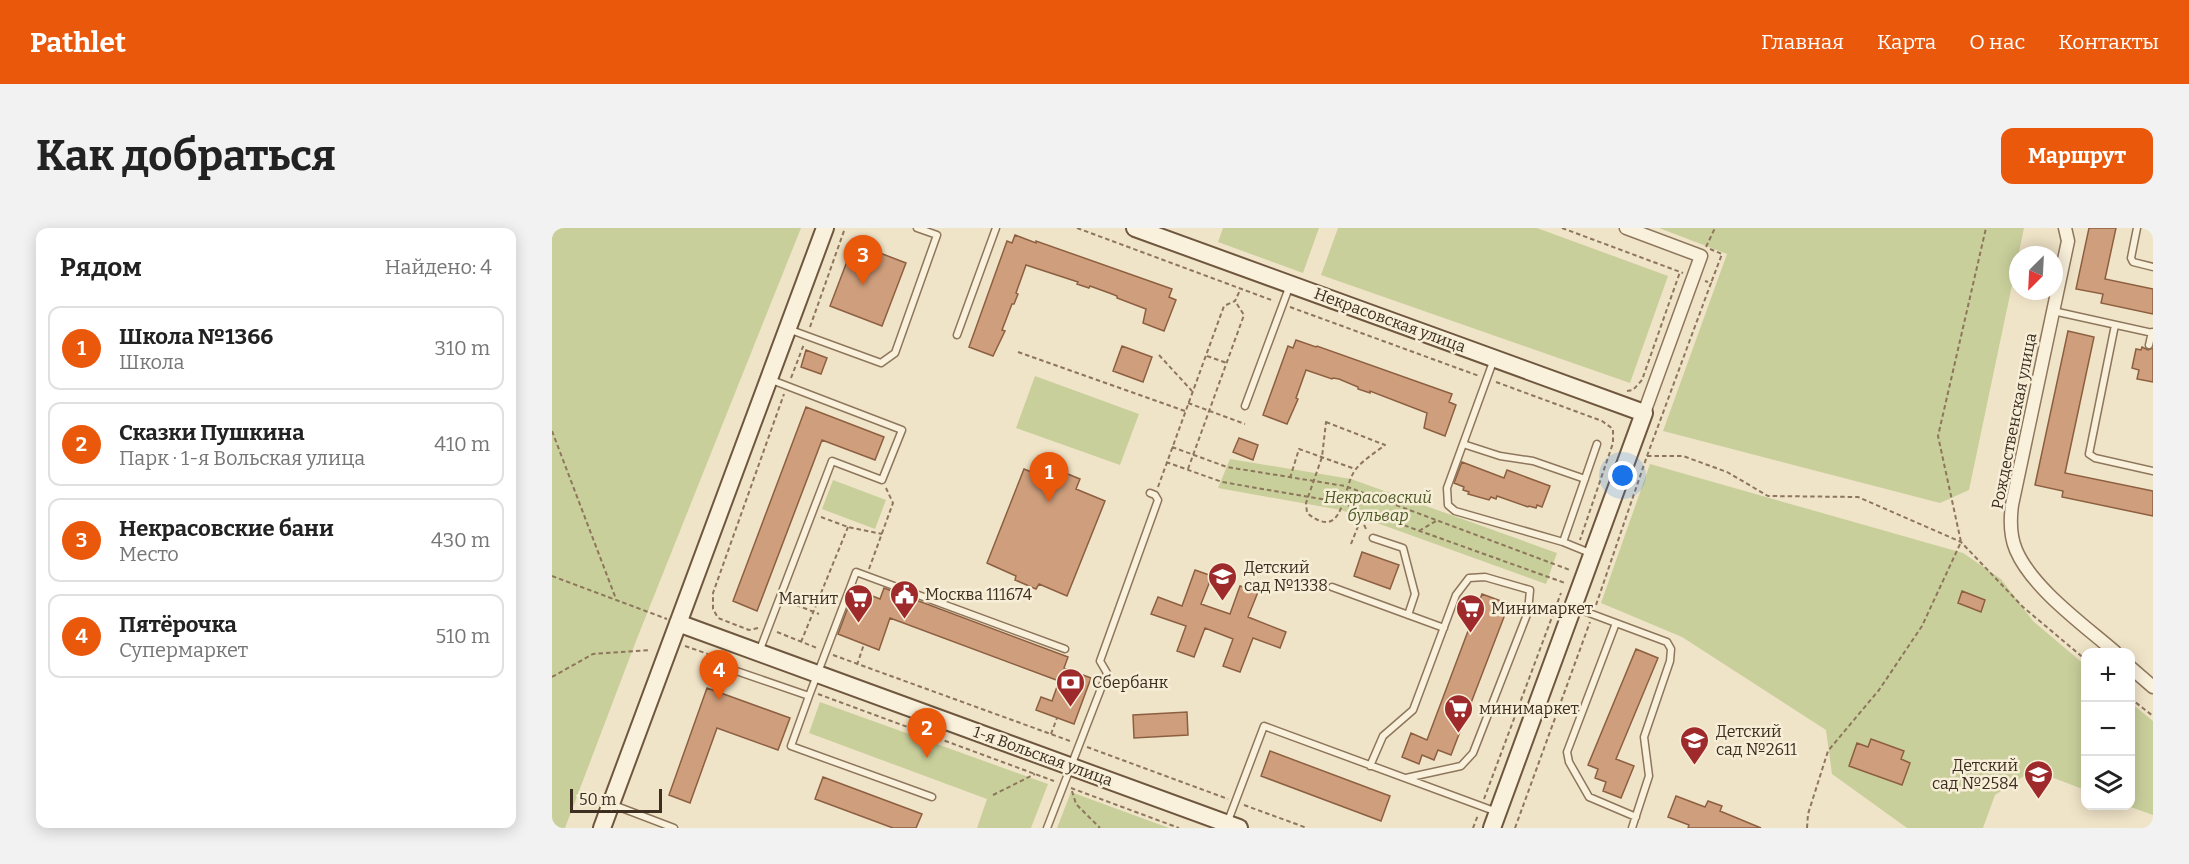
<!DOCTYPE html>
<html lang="ru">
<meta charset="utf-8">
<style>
:root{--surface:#fff;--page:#f2f2f2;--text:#222;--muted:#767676;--line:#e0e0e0;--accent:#ea580c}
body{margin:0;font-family:Bitter,serif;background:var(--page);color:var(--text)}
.controls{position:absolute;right:18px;bottom:18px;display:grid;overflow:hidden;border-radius:12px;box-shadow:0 3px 15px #0003}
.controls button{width:54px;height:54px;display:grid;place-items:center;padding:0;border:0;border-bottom:2px solid var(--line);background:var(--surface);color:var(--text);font:30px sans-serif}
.compass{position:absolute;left:1457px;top:18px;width:54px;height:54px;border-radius:50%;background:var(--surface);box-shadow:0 3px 15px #0003;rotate:204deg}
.scale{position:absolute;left:18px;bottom:15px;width:92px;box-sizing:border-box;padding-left:6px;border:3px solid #3d2e20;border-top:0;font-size:16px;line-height:21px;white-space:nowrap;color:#3d2e20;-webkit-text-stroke:4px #f7eed8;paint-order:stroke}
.you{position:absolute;left:1071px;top:248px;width:21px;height:21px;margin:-15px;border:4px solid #fff;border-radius:50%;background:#1a73e8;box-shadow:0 0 0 9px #1a73e833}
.badge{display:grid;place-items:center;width:39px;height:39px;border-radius:50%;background:var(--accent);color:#fff;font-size:20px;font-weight:700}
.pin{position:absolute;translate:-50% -50px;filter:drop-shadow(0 2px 3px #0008)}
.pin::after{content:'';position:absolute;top:32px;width:21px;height:18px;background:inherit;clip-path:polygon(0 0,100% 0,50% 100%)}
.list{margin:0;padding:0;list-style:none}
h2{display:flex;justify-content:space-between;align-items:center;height:78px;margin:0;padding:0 24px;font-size:26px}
h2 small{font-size:20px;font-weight:400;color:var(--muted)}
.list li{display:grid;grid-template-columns:39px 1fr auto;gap:18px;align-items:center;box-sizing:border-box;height:84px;margin:0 12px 12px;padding:0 12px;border:2px solid var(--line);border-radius:12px}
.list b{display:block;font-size:22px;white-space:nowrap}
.list p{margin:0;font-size:20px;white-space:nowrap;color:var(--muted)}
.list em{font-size:20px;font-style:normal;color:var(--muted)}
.icon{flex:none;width:33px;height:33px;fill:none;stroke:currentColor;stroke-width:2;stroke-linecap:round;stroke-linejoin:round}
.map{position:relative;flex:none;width:1601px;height:600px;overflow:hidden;border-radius:12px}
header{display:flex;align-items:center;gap:36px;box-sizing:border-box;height:84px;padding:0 30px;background:var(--accent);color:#fff}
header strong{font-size:28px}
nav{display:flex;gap:33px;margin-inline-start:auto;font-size:21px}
.intro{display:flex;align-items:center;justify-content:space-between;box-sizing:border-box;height:144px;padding:0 36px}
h1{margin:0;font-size:42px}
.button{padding:15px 27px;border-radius:12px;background:var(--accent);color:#fff;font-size:21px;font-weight:700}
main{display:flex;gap:36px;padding:0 36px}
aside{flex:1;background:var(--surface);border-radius:12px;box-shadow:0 3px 15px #0003}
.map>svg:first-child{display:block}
</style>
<header>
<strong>Pathlet</strong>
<nav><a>Главная</a><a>Карта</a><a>О нас</a><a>Контакты</a></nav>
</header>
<div class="intro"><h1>Как добраться</h1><a class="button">Маршрут</a></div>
<main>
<aside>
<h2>Рядом<small>Найдено: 4</small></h2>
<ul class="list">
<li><span class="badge">1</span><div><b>Школа №1366</b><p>Школа</p></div><em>310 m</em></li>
<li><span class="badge">2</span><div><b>Сказки Пушкина</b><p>Парк · 1-я Вольская улица</p></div><em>410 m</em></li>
<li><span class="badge">3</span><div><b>Некрасовские бани</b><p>Место</p></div><em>430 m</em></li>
<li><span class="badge">4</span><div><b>Пятёрочка</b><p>Супермаркет</p></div><em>510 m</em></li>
</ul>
</aside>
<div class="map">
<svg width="1601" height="600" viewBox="0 0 1601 600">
<rect width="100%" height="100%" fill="#f0e4c8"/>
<!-- green -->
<path fill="#c9cf9b" d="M0,0h249l-165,413 -71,187h-13z
M671,0h96l-16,45 -85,-31z
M786,0h199l131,48 -38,107 -309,-108z
M1107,0h365l-55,262 -29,13 -277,-72 64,-177z
M483,148l104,38 -19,51 -104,-37z
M678,231l121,20 206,74 -11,31 -205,-74 -123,-22z
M1098,236l313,89 38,26 32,42 52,44v125l-52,-20 -38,25 -12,33h-76l-75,-54 -6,-44 -144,-93 -81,-34z
M281,252l53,20 -11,29 -53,-20z
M268,474l228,82 -17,44h-54l10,-29 -178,-66z
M1579,475l22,18v94l-25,-9h2z
M519,564l98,36h-112z"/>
<!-- building -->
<path fill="#cf9f7d" stroke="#8d5f41" stroke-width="1.5" d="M1537,0h27l-11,51 48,10v25l-52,-11 2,-9 -27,-5z
M463,7l21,8v-2l136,48 -3,8 7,3 -12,31 -21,-8 3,-14 -29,-11v-2l-5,-2 -22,-8 -1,2 -12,-4 1,-2 -52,-17 -10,28 2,1 -4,10h-2l-10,26 3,1 -12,25 -24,-9 38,-106 5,2z
M302,15l52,20 -24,63 -52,-20z
M1516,103l26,6 -29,136 88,18v25l-91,-19 1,-6 -28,-6z
M744,112l20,7 1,-1 135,48 -3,8 7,3 -11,31 -21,-8 3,-15 -57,-22v2l-12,-4v-2l-19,-8 -6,-1 -1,1 -26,-9 -10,28 2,1 -11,25 -24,-9 25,-69 5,2z
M570,118l30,11 -9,25 -30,-11z
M1590,119l6,3 5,-2v34l-16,-3 2,-9 -7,-2 4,-19 5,1z
M254,122l21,8 -6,16 -20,-7z
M254,179l78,30 -9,23 -53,-20 -65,171 -24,-10z
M687,210l19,7 -5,15 -20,-8z
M910,234l42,16 3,-8 43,16 -8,21 -5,-2 -1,3 -7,-2 -1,1 -31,-11 -1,3 -5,-2 -2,3 -21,-6 1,-2 -6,-2 1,-3 -10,-4z
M472,241l29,12 5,-11 22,9 -4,10 29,12 -38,95 -28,-12 -3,5 -21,-9 1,-4 -29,-13z
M810,324l37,13 -9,24 -36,-13z
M643,342l17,6 -11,28 29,10 10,-28 18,6 -10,25 38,15 -6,16 -27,-10 -13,34 -17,-6 10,-27 -28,-11 -11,29 -17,-6 9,-25 -35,-12 7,-17 24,9z
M332,360l184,69 -4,11 27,10 -17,46 -38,-14 5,-13 11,4 7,-20 -169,-63 -11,32 -41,-16 17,-45 25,10z
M1410,363l23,9 -4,12 -23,-9z
M930,366l27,10 -58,151 -13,-5 -4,10 -12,-5 -3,9 -17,-7 9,-24 16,7z
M1084,421l22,9 -42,101 18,7 -13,32 -18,-7 3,-9 -11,-4 3,-9 -10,-4z
M155,460l83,30 -12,32 -61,-22 -27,75 -21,-8z
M635,484l1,23 -54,3 -1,-23z
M1319,511l33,12 -3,8 9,4 -8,22 -53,-19 8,-23 11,4z
M718,523l120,45 -9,25 -120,-45z
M271,549l99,37 -6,14h-23l-78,-29z
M1124,568l29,11 3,-6 14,5 -2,5 41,17h-73l1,-3 -21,-8z"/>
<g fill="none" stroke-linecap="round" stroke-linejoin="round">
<defs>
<path id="lane" d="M1585,0l-6,30 2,4 20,5
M1501,83l100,22
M1563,97l-26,129 6,4 58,13
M236,101l93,34 14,-10 42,-118 -20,-7
M405,107l39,-107
M1597,117l3,-13
M942,131l-47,129 1,17 7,6 108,31 27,11
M693,178l45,-121
M911,216l37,12 33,5 52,18
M821,310l30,10 12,46 -7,21
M1011,314l34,-98
M780,359l112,41
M1021,379l94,35 4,7 -1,12 -26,76 5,39 -17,52
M1064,395l-49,129 2,10 20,35 47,20
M207,424l73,-191 50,19 20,-50 -133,-51
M161,435l96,33 47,-124 209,77
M257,468l-18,50 141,51
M818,538l13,-30 30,-26 43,-115 13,-17 16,-1 45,13 -2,22 -55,141 -12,13 -55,12
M59,576l63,24
M676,593l36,-95 233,86
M495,600l60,-155 -7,-12 58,-161 -3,-5 -5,-2"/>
<path id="street" d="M1074,0l75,28 -57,157
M1513,0l3,13 -56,264c-2,15 -2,31 4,45 16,38 68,75 99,102
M1578,439l23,20"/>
<path id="secondary" d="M583,0l509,185 -152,415
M126,395l561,205
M50,600l223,-600"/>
</defs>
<!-- lane casing -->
<use href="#lane" stroke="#8d765c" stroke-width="9"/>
<!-- street casing -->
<use href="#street" stroke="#8d765c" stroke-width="15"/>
<!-- secondary casing -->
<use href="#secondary" stroke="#6f573f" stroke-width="20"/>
<!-- path -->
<path stroke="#8d765c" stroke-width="2" stroke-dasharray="4.5 3" stroke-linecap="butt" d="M525,0l197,73
M1010,0l121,45
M1154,19l9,-19
M1158,21l12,5 -11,29
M738,79l189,69
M258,99l35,-99
M466,124l167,59
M607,127l33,36
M655,128l20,7
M239,150l13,-34
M944,154l106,39 11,8v14l-33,97
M1075,163l6,-1 9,-10 38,-108
M636,175l57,21
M774,194l59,23c-9,7 -22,15 -29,24 -15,18 -10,75 -49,44l-1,-10 16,-46z
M0,203l64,168
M620,219l55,20 118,19 225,84
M1095,228h36l44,16 41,24 90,1 103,45 62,65 63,53
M614,234l56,20 117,20 226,81
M636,241l56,-154 -9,-14
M738,250l9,-29 56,20
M606,259l66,-181 11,-5 6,-13
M269,289l27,10 34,7
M809,290l5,11
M867,303l17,-10
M799,316l13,-33
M317,341l24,-66 -7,-15
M0,348l115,43
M237,374l30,12
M1044,377l51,-149 64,-173 -6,-2
M206,400l-9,2 -31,-12 -5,-9v-16l71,-199
M225,404l40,16
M249,414l47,-115
M133,418l26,9
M281,427l237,86
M305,437l7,-21
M0,449l41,-23 57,-4
M266,466l236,87
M1578,470l23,18
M499,506l6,-16
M535,519l141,52
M519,560l108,40
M520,563l4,13 24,24
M441,567l42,-21
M932,571l77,-206
M692,577l63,23
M921,600l5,-13
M963,600l75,-206
M1255,600l1,-14 20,-63 51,-61 43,-64 39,-84 -23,-106 48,-208"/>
<!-- lane -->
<use href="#lane" stroke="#faf1dc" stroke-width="6"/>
<!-- street -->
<use href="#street" stroke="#faf1dc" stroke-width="12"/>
<!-- secondary -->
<use href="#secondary" stroke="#faf1dc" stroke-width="16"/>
</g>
<!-- icons -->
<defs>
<symbol id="school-pin" viewBox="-11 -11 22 30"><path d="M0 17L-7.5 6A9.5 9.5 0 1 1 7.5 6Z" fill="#9e2a2b" stroke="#f7eed8"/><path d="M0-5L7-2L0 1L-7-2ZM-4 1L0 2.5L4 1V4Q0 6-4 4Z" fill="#fff"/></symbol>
<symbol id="civic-pin" viewBox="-11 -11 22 30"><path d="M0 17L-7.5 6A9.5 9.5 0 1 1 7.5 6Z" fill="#9e2a2b" stroke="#f7eed8"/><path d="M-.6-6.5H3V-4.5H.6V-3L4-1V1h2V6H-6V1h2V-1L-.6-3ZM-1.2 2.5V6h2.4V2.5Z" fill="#fff"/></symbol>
<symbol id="supermarket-pin" viewBox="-11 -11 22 30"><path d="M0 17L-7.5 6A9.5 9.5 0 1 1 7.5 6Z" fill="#9e2a2b" stroke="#f7eed8"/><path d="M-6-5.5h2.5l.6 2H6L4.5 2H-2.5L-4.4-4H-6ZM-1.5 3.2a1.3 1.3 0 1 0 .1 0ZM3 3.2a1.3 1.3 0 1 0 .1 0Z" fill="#fff"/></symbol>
<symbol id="bank-pin" viewBox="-11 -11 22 30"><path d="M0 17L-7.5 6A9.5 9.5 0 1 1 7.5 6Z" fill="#9e2a2b" stroke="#f7eed8"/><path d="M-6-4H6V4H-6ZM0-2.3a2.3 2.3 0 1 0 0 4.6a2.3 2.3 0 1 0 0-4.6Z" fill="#fff"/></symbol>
</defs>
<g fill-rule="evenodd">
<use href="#school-pin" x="654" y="332" width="33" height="45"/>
<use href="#civic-pin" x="336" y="350" width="33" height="45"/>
<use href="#supermarket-pin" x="290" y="354" width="33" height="45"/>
<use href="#supermarket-pin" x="902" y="364" width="33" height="45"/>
<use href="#bank-pin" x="502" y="438" width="33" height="45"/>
<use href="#supermarket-pin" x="890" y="464" width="33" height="45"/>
<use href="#school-pin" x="1126" y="496" width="33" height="45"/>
<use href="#school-pin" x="1470" y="530" width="33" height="45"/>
</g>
<g text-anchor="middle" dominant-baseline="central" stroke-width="5" stroke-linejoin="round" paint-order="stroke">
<!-- street labels -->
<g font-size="16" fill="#3d2e20" stroke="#f7eed8">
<text transform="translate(838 92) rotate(20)">Некрасовская улица</text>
<text transform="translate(1462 193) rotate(-79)">Рождественская улица</text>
<text transform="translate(491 528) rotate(20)">1-я Вольская улица</text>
</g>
<!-- park labels -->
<g font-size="16" font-style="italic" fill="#4d5a26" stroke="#f7eed8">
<text x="826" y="269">Некрасовский<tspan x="826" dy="18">бульвар</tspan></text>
</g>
<!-- poi labels -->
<g font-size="16" fill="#3d2e20" stroke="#f7eed8" text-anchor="start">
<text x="692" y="339">Детский<tspan x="692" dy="18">сад №1338</tspan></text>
<text x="373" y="366">Москва 111674</text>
<text x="286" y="370" text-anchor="end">Магнит</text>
<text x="939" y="380">Минимаркет</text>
<text x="540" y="454">Сбербанк</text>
<text x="927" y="480">минимаркет</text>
<text x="1164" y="503">Детский<tspan x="1164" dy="18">сад №2611</tspan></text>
<text x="1466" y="537" text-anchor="end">Детский<tspan x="1466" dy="18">сад №2584</tspan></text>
</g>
</g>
</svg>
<div class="controls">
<button>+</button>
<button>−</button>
<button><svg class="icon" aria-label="layers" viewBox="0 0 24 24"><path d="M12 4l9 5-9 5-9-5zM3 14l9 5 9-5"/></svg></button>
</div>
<svg class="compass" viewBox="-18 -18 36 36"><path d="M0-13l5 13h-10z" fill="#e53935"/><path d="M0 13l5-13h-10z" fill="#767676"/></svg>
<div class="scale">50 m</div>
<div class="you"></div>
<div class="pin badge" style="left:497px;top:274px">1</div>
<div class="pin badge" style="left:375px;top:530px">2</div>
<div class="pin badge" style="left:311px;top:57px">3</div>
<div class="pin badge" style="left:167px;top:472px">4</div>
</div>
</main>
